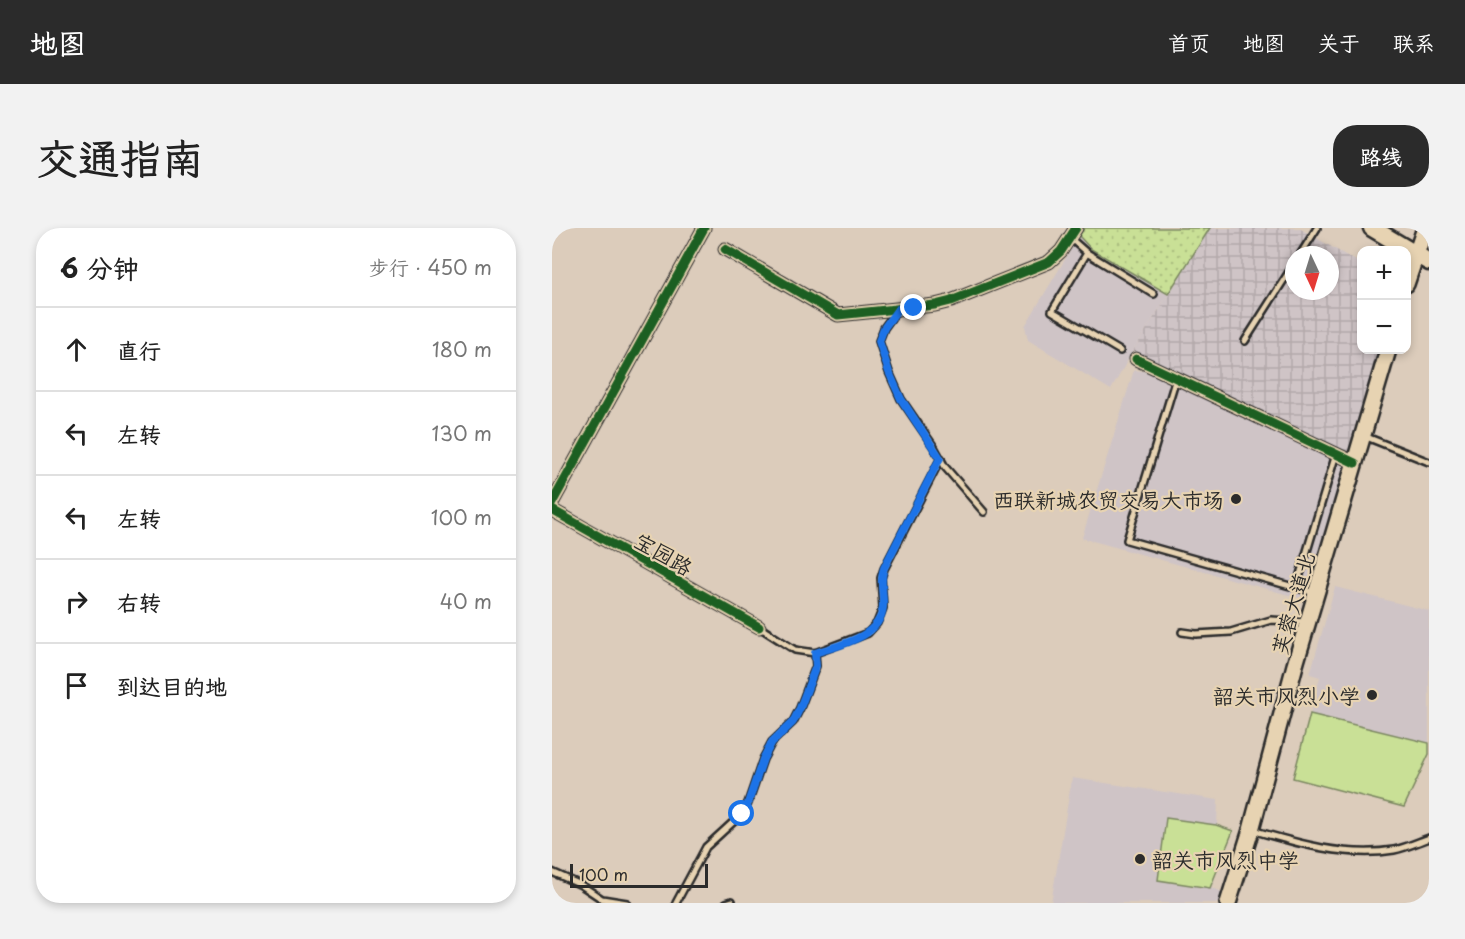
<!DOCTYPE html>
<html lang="zh">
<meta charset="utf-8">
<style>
:root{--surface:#fff;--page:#f2f2f2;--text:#222;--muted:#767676;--line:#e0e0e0;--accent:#2b2b2b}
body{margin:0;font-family:"Playpen Sans","LXGW WenKai TC",sans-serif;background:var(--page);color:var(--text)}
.controls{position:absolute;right:18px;top:18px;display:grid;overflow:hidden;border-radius:12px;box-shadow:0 3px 9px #0003}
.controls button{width:54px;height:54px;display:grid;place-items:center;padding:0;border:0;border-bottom:2px solid var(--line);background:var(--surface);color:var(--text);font:30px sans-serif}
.compass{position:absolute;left:733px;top:18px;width:54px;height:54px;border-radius:50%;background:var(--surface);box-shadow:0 3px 9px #0003;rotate:176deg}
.scale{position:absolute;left:18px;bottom:15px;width:138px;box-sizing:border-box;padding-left:6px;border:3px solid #2b2b2b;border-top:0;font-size:16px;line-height:21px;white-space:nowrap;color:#2b2b2b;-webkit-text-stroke:4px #e7d3b2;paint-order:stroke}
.stop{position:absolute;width:18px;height:18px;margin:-14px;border:4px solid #1a73e8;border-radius:50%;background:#fff}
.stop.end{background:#1a73e8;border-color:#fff;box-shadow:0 2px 6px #0008}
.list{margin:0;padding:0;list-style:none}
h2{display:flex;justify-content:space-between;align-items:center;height:78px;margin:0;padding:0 24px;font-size:26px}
h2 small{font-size:20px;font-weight:400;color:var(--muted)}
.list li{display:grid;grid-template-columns:39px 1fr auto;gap:18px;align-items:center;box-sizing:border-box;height:84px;padding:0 24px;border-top:2px solid var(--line)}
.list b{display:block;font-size:22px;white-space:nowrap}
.list em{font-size:20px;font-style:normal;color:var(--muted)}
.icon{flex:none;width:33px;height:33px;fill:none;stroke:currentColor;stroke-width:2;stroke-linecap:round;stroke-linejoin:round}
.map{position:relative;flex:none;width:877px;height:675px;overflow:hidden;border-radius:24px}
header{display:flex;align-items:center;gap:36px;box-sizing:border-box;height:84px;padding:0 30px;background:var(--accent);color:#fff}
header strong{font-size:28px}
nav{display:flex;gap:33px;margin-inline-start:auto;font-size:21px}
.intro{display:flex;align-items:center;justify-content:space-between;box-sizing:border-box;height:144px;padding:0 36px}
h1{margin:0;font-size:42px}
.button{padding:15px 27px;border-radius:24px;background:var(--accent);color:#fff;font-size:21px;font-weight:700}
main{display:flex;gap:36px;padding:0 36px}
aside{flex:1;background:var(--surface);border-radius:24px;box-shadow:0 3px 9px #0003}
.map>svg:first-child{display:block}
</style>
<header>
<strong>地图</strong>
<nav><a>首页</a><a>地图</a><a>关于</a><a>联系</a></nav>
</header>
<div class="intro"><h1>交通指南</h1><a class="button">路线</a></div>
<main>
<aside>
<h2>6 分钟<small>步行 · 450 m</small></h2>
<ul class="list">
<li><svg class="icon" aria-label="ahead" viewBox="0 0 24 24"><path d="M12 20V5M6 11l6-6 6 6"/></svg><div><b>直行</b></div><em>180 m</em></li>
<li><svg class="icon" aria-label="left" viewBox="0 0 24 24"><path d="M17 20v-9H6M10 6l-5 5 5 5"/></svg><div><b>左转</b></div><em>130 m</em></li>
<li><svg class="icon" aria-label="left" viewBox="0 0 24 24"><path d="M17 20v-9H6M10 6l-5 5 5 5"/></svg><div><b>左转</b></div><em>100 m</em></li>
<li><svg class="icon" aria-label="right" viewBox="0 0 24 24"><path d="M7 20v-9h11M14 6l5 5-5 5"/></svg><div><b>右转</b></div><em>40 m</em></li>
<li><svg class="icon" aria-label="arrive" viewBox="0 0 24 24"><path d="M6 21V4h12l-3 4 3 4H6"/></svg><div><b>到达目的地</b></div></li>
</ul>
</aside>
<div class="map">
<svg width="877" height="675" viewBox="0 0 877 675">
<defs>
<pattern id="industrial-grid" width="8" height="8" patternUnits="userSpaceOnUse" patternTransform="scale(1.5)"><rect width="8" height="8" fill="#cfc4c6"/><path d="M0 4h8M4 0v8" fill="none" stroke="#b2a9aa"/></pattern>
<pattern id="grass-dots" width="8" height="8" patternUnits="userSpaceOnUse" patternTransform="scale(1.5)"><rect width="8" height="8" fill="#c9e096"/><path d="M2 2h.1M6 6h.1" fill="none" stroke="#adc081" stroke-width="1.8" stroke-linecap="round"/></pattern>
</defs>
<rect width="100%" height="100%" fill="#dcccbb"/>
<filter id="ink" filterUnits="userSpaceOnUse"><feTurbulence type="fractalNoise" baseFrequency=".0167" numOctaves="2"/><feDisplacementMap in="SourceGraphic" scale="12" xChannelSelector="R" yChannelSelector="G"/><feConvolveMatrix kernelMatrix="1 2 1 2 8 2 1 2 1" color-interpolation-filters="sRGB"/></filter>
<g filter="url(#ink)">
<!-- built -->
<path fill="#cfc4c6" d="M532,0h126l-77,123 -22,39 -83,-50 -3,-14z
M582,142l16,2 196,94 -39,134 -225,-62z
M783,359l94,24v143l-25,53 -111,-29 27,-101 -10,-3z
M520,550l146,22 -1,25 16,6 -22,56 11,5 -4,11h-167z"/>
<!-- industrial -->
<path fill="url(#industrial-grid)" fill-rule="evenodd" d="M658,0h89l62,36 1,86h20l-31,104 -218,-103zM742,27h36v36h-36z"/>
<!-- grass -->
<path fill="url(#grass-dots)" stroke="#7a8660" stroke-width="1.5" d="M532,0h126l-42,66 -77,-45 -12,-13z"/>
<!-- pitch -->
<path fill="#c9e096" stroke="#7a8660" stroke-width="1.5" d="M758,486l119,29v11l-25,53 -111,-29z
M614,590l50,7 17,6 -23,57 -52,-8z"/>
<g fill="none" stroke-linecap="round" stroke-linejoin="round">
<defs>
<path id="service" d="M518,10l17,15 67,41
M535,25l-35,58 68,40
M748,27l17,-27
M345,82l-13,18 -5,13 10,31 12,27 33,48 11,20 39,45
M693,113l49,-77
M624,150l-49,162 188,53
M812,208l65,26
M744,360l40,-134
M207,399l36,23 20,3 53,-20 9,-10 6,-15 -2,-30 3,-9 57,-111
M630,404l14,2 35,-2 40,-12 36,2
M700,602c44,13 95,28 142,20 11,-2 24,-8 35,-12
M0,644l29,13 21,14 25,4
M124,675l30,-56 36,-33 6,-11 15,-44 9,-17 21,-20 7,-14 16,-42 -1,-13
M174,675l6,-2"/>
<path id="minor" d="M173,21l113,66 97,-10 16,-4 98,-39 12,-11 15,-23
M584,131l219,104
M0,275l152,-275
M0,282l207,117"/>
<path id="secondary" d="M854,56l19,-56
M676,675l23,-73 44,-165 93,-315"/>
<path id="primary" d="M820,0l57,34"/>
</defs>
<!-- service casing -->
<use href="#service" stroke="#2b2b2b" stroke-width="10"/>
<!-- minor casing -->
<use href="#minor" stroke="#2b2b2b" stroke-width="15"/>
<!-- secondary casing -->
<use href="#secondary" stroke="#2b2b2b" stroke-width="20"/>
<!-- primary casing -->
<use href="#primary" stroke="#2b2b2b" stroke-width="21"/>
<!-- service -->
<use href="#service" stroke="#e7d3b2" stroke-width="5"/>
<!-- minor -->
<use href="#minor" stroke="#e7d3b2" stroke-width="10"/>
<!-- secondary -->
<use href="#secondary" stroke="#e7d3b2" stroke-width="15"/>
<!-- primary -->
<use href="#primary" stroke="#e7d3b2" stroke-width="16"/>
<defs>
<path id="cycleway" d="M173,21l113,66 97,-10 16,-4 98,-39 12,-11 15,-23
M584,131l219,104
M0,275l152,-275
M0,282l207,117"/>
</defs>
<!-- cycleway casing -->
<use href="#cycleway" stroke="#e7d3b2" stroke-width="13"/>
<!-- cycleway -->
<use href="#cycleway" stroke="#1b5e20" stroke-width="9"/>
</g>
</g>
<g fill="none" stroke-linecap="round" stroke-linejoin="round" filter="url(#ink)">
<!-- route -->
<path stroke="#1a73e8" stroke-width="8" d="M190,586l6,-11 15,-44 9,-17 21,-20 7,-14 16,-42 -1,-13c24,-8 65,-15 68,-46 1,-14 -4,-25 1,-39l56,-110 -39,-59 -12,-27 -10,-31 5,-13 14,-19 16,-1"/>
</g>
<!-- markers -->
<g fill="#2b2b2b" stroke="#e7d3b2" stroke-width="2">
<circle cx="684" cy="271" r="6"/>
<circle cx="820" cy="467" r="6"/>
<circle cx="588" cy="631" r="6"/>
</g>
<g text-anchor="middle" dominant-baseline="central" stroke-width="4.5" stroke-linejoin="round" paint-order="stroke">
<!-- poi labels -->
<g font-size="21" fill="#2b2b2b" stroke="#e7d3b2" text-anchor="end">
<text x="672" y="271">西联新城农贸交易大市场</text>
<text x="808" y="467">韶关市风烈小学</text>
<text x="600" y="631" text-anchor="start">韶关市风烈中学</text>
</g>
<!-- street labels -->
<g font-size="21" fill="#2b2b2b" stroke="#e7d3b2">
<text transform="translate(112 325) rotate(30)">宝园路</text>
<text transform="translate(740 375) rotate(-74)">芙蓉大道北</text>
</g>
</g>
</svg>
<div class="controls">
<button>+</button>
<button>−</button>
</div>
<svg class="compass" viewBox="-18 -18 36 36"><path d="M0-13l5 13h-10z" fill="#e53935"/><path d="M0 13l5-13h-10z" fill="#767676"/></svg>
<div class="scale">100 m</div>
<div class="stop" style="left:190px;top:586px"></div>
<div class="stop end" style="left:362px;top:80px"></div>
</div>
</main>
